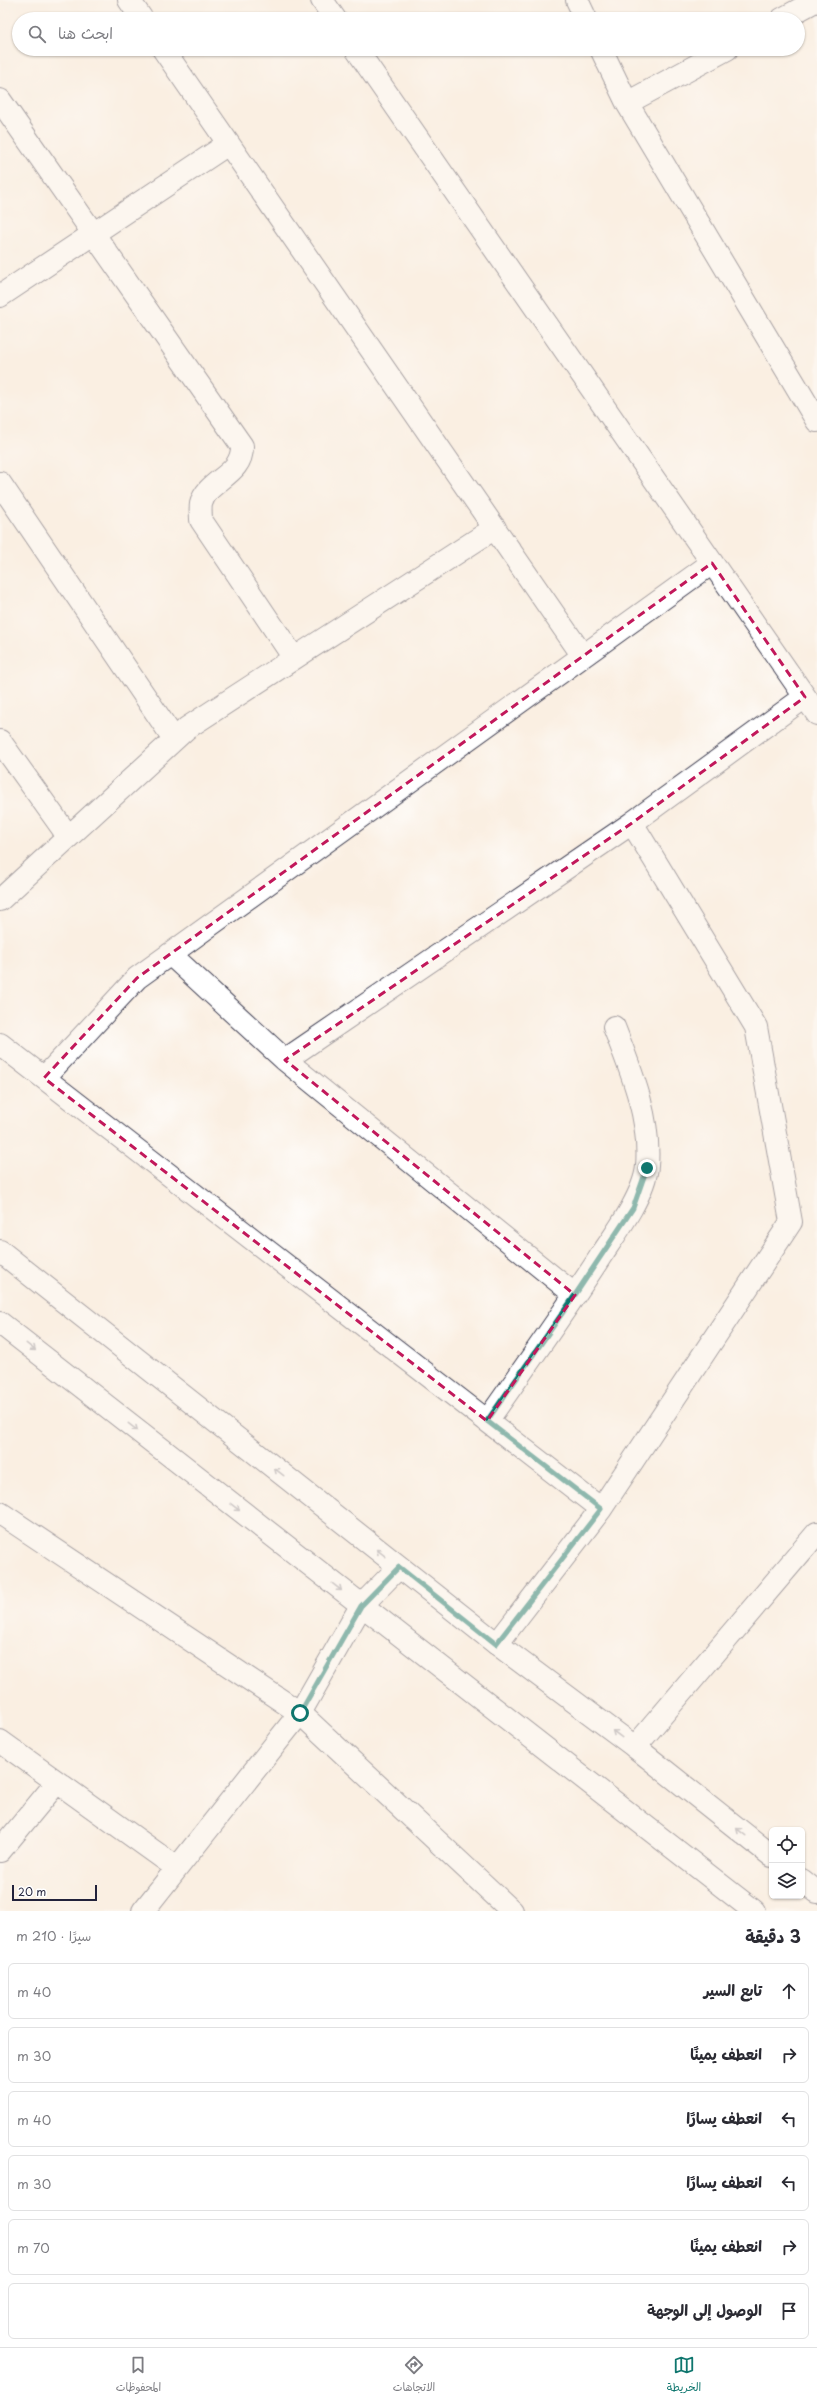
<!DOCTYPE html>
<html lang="ar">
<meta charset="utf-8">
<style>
:root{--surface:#fff;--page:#f7f7f7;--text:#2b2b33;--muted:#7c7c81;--line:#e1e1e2;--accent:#0f766e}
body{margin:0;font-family:"Playpen Sans","Playpen Sans Arabic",sans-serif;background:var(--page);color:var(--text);direction:rtl}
.controls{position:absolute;right:12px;bottom:12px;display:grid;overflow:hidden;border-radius:6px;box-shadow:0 1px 3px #0004}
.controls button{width:36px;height:36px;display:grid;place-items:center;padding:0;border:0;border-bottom:1px solid var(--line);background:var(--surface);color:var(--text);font:20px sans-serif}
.scale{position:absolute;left:12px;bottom:10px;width:85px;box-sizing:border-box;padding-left:4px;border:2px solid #22223b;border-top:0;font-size:11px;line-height:14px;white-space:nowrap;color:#22223b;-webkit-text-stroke:3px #fff;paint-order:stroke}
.stop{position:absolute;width:12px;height:12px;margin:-9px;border:3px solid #0f766e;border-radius:50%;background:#fff}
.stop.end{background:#0f766e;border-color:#fff;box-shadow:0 1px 4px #0008}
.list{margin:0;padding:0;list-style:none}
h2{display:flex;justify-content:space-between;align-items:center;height:52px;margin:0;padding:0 16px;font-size:17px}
h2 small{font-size:13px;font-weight:400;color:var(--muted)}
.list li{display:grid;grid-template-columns:26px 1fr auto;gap:12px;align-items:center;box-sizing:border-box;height:56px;margin:0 8px 8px;padding:0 8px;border:1px solid var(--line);border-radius:6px}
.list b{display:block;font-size:15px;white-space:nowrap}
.list em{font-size:13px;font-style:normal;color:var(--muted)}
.icon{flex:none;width:22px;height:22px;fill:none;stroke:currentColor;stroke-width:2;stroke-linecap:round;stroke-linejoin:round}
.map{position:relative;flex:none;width:817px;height:1911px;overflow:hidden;direction:ltr}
.search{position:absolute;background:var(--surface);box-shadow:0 1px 3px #0004;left:12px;right:12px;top:12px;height:44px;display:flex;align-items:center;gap:10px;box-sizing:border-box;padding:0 14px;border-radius:22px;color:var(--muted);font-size:15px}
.sheet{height:436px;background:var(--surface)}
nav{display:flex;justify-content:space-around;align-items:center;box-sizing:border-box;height:56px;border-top:1px solid var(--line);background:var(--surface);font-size:11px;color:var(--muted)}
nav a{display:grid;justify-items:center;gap:2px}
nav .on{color:var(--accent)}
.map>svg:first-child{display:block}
</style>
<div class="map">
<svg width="817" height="1911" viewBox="0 0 817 1911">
<rect width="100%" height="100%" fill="#fff"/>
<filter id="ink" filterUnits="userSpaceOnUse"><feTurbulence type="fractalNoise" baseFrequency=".025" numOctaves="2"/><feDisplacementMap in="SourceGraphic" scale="8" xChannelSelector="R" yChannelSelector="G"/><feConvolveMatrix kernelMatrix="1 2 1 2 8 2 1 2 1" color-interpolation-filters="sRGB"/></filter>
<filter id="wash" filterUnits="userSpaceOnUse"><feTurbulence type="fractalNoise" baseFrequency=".012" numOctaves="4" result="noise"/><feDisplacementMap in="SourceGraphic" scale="16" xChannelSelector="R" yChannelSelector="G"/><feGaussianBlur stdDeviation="0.9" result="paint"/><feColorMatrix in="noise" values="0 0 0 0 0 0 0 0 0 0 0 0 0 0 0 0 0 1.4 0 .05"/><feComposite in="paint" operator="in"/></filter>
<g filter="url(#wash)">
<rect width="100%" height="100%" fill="#faefe2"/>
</g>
<g filter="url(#ink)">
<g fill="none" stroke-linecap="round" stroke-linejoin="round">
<defs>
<path id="minor" d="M129,0l13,19
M322,0l13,19
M577,0l9,19
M782,19l35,-19
M163,49l420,607
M356,49l461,665
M601,49l26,54 190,318
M0,100l242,346c1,30 -35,33 -41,58 -1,5 0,11 0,16l93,138
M627,103l100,-54
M0,296l228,-152
M0,483l174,256
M0,741l68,95
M0,900l187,-172 308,-200
M170,954l115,106 290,235
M0,1044l601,465
M285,1060l347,-237 173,-126
M44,1078l93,-100 575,-415
M487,1421c39,-55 78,-110 115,-167 15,-22 43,-61 45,-88 4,-48 -16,-95 -33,-139
M0,1513l300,200 212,198
M497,1644l104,-135 190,-287 -35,-195 -124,-204
M0,1741l177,127
M635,1747l182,-214
M0,1851l57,-69
M143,1911l157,-198 61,-107 38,-39"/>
<path id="tertiary" d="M0,1251l497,393 138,103 137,109
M0,1323l754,588
M802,1880l15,12"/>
</defs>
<!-- minor casing -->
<use href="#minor" stroke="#424154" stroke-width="24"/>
<!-- tertiary casing -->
<use href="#tertiary" stroke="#424154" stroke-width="24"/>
<!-- minor -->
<use href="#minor" stroke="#fff" stroke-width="22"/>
<!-- tertiary -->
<use href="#tertiary" stroke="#fff" stroke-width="22"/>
</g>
<!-- one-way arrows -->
<defs><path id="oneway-shaft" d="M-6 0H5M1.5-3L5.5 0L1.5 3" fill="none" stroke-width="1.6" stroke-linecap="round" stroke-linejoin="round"/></defs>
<g stroke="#9c9ca7">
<use href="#oneway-shaft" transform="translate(31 1347) rotate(38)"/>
<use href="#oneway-shaft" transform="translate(133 1427) rotate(38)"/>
<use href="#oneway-shaft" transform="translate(279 1472) rotate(-142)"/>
<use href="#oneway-shaft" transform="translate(235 1507) rotate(38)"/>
<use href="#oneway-shaft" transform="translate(381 1553) rotate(-142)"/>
<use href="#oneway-shaft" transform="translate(337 1587) rotate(38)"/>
<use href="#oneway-shaft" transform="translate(617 1734) rotate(-143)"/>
<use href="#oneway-shaft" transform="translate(741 1832) rotate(-142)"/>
</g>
</g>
<g fill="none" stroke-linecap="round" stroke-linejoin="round" filter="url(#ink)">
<!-- route -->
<path stroke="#0f766e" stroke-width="5" d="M300,1713l61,-107 38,-39 97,77 105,-135 -114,-88 88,-126 58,-87 14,-40"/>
</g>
<!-- marked area -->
<path d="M0 0H817V1911H0ZM712,563l93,134 -173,126 -347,237 290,235 -88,126 -443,-343 93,-100z" fill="#faefe2" fill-opacity=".55" fill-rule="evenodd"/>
<path fill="none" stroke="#c2185b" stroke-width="3" stroke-dasharray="8 5" stroke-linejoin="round" d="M712,563l93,134 -173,126 -347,237 290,235 -88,126 -443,-343 93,-100z"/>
</svg>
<div class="controls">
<button><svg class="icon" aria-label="locate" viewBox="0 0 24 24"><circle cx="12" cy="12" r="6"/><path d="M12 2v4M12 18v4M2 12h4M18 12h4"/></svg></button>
<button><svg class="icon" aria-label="layers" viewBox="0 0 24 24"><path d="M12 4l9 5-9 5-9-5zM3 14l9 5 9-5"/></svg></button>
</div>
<div class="scale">20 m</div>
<div class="stop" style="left:300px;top:1713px"></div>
<div class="stop end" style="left:647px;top:1168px"></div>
<div class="search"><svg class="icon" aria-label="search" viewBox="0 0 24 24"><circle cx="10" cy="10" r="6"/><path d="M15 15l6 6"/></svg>ابحث هنا</div>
</div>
<section class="sheet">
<h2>3 دقيقة<small>سيرًا · 210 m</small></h2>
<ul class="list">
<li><svg class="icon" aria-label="ahead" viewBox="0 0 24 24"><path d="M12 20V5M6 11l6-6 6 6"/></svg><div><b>تابع السير</b></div><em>40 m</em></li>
<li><svg class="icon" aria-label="right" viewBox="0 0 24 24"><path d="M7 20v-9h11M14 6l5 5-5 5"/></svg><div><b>انعطف يمينًا</b></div><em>30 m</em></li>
<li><svg class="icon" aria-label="left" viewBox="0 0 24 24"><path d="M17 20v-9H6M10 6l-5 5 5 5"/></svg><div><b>انعطف يسارًا</b></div><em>40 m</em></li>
<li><svg class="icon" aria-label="left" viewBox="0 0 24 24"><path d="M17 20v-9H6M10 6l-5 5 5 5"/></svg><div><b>انعطف يسارًا</b></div><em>30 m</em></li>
<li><svg class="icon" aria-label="right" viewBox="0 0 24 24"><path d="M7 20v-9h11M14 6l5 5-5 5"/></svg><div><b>انعطف يمينًا</b></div><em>70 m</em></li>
<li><svg class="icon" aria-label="arrive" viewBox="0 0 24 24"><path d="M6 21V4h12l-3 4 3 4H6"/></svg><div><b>الوصول إلى الوجهة</b></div></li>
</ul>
</section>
<nav>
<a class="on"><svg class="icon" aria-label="map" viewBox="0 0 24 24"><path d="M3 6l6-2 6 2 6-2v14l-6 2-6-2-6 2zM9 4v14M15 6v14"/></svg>الخريطة</a>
<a><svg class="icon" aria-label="directions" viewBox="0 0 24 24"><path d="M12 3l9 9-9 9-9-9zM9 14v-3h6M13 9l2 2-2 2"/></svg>الاتجاهات</a>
<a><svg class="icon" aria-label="saved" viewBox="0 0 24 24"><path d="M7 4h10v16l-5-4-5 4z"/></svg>المحفوظات</a>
</nav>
